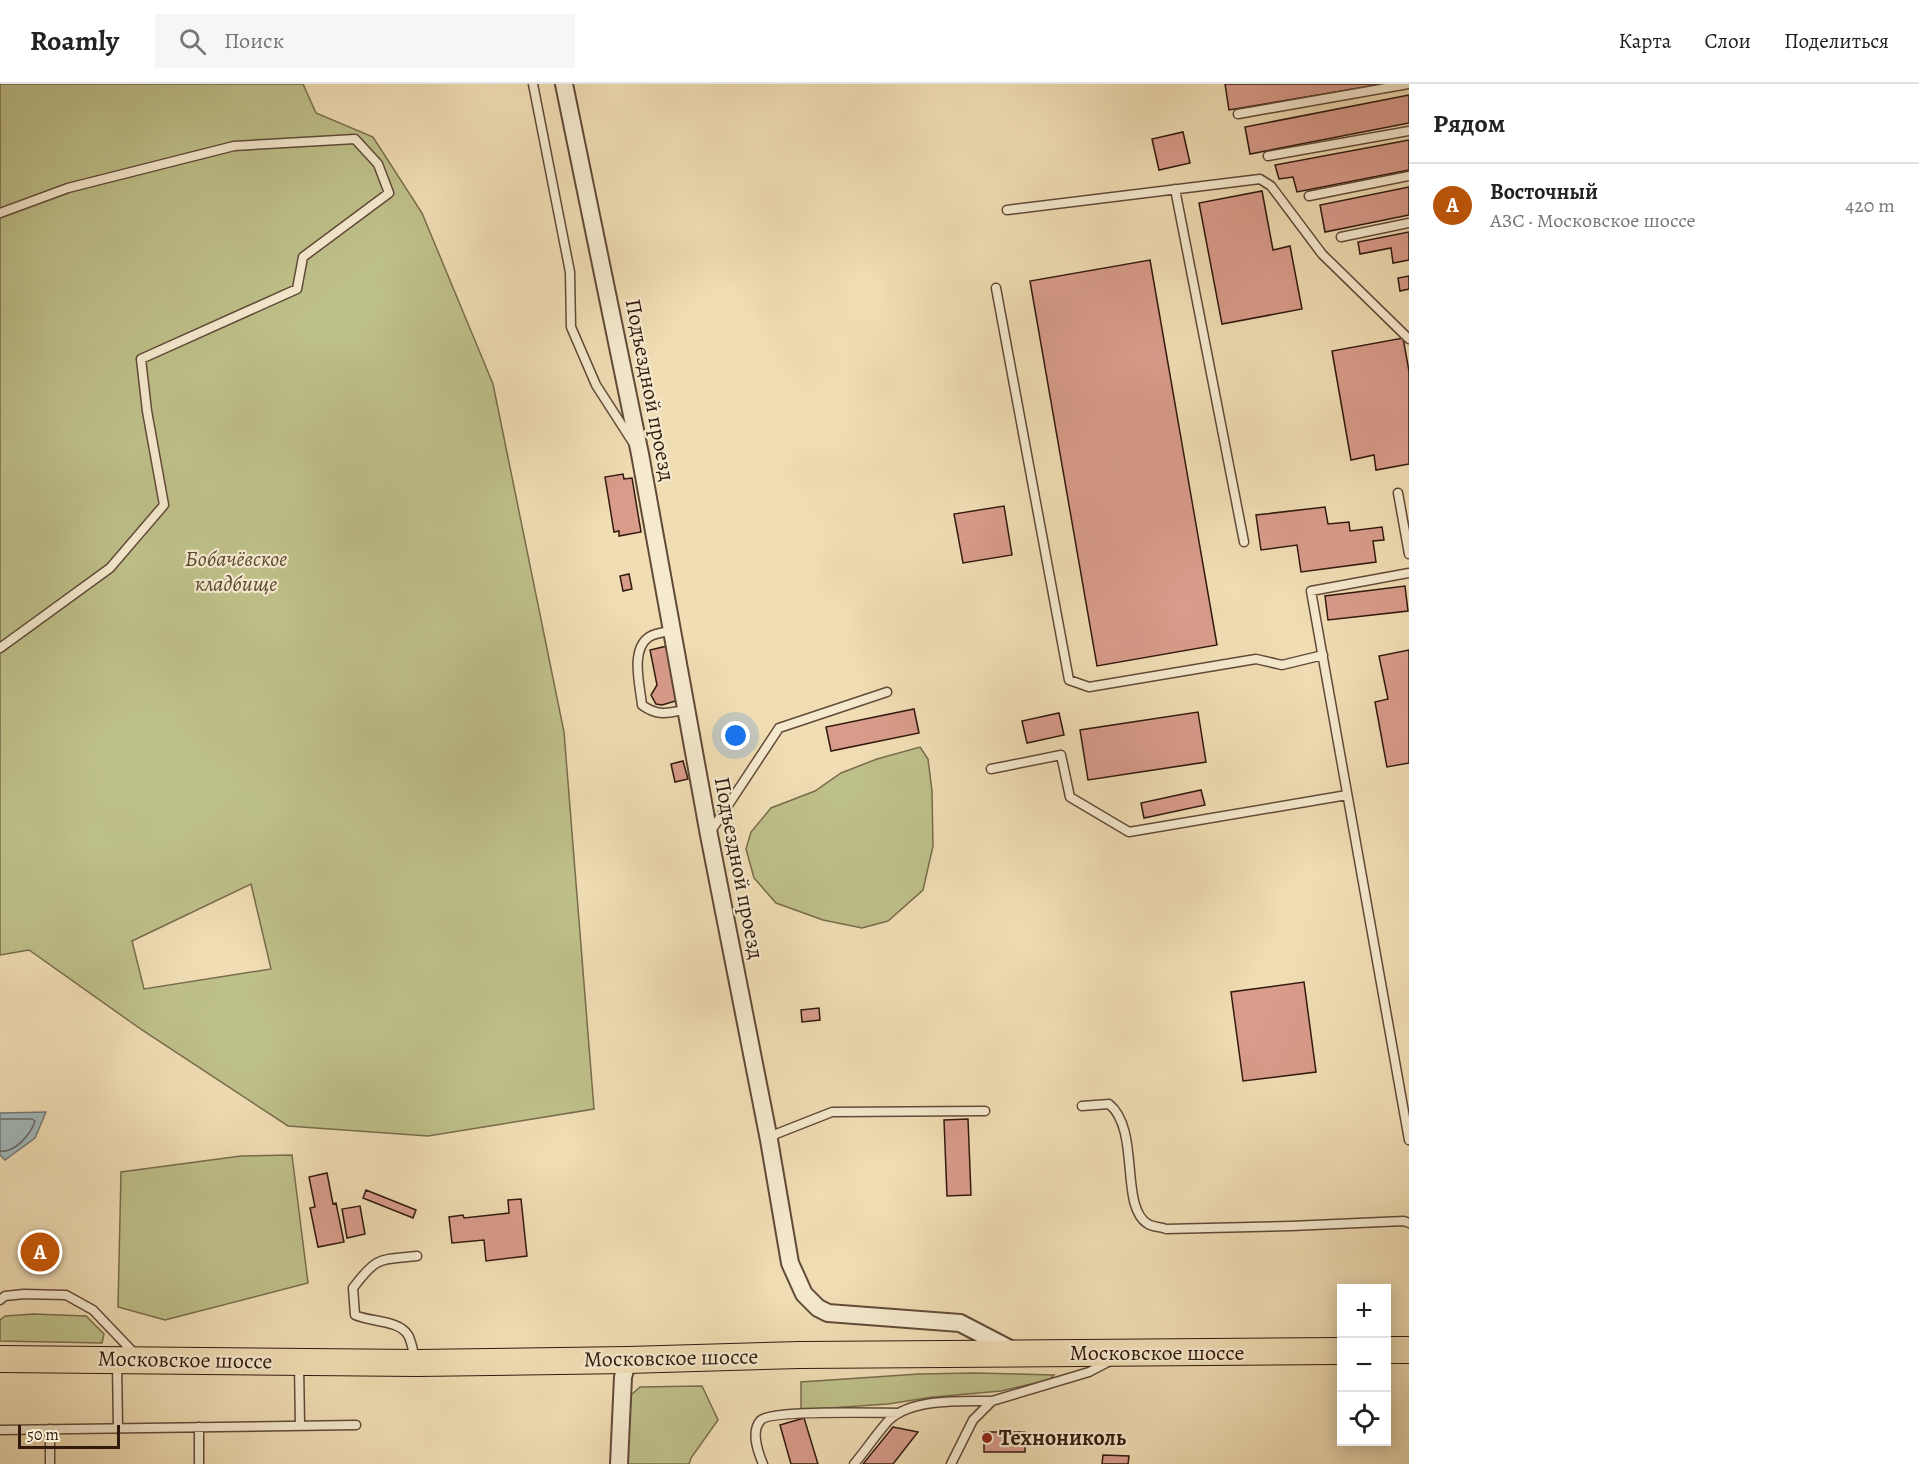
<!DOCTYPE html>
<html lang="ru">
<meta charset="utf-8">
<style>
:root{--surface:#fff;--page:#f6f6f6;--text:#222;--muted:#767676;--line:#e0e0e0;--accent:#b45309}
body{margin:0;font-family:Alegreya,serif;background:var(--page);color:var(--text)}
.controls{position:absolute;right:18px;bottom:18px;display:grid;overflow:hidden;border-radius:0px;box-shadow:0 3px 15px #0003}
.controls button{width:54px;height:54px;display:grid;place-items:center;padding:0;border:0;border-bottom:2px solid var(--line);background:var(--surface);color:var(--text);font:30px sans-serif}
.scale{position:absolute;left:18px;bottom:15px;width:102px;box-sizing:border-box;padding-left:6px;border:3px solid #31190e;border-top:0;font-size:16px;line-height:21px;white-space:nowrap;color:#31190e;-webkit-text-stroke:4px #f5e9ce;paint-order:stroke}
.you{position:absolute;left:736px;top:652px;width:21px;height:21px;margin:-15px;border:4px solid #fff;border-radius:50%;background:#1a73e8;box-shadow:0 0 0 9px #1a73e833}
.badge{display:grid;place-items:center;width:39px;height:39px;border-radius:50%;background:var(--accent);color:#fff;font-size:20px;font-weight:700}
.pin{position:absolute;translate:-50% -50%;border:3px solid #fff;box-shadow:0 2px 6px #0006}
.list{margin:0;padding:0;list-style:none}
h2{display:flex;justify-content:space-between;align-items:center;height:78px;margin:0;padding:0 24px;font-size:26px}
h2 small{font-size:20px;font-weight:400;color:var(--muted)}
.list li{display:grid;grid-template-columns:39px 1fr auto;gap:18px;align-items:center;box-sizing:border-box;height:84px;padding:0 24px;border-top:2px solid var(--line)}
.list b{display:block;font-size:22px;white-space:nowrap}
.list p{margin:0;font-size:20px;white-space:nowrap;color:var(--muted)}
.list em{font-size:20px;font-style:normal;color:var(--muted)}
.icon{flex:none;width:33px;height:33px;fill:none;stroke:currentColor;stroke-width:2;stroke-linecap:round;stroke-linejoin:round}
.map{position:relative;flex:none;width:1409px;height:1380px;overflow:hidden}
header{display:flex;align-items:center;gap:36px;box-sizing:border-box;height:84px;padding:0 30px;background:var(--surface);border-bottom:2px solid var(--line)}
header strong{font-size:28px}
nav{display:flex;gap:33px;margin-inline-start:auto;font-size:21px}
.search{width:420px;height:54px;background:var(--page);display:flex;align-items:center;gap:15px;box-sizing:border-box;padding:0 21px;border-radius:0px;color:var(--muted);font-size:22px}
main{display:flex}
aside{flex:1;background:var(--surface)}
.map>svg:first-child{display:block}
</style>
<header>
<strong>Roamly</strong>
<div class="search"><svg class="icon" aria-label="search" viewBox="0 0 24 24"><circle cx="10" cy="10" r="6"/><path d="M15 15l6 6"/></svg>Поиск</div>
<nav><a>Карта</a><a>Слои</a><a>Поделиться</a></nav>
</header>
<main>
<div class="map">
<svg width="1409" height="1380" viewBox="0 0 1409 1380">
<rect width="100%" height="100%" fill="#f0ddb4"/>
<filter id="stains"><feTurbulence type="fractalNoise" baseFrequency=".00333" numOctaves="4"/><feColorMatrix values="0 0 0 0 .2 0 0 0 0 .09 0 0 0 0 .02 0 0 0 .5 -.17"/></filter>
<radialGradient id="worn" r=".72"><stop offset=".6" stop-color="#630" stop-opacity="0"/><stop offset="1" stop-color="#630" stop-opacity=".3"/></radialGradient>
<!-- green -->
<path fill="#bec08a" stroke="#786c4c" stroke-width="1.5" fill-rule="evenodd" d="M0,0h303l13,29 57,24 49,76 71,171 71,348 30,377 -166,27 -140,-10 -146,-96 -113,-80 -29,5zM251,800l20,85 -127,20 -12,-48z
M920,663l8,12 4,32 1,55 -10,44 -35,31 -26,7 -39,-8 -47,-17 -22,-25 -8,-29 5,-17 20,-24 44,-17 26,-18 36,-14z
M292,1071l16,128 -143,37 -47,-13 3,-135 120,-16z
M33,1230l53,2 18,18 -2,9 -102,-2v-21l5,-4z
M976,1289l78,2 -5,5 -48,11 -68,6 -45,7 -87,6v-28l118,-8z
M702,1302l16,34 -27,38 -2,6h-63l5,-69 9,-8z"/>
<!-- water -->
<path fill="#a0b8b9" stroke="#747875" stroke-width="1.5" d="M46,1028l-11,26 -30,22 -5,-5v-42z"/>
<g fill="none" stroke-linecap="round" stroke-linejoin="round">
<!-- shore -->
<path stroke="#686864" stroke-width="1.5" d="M0,1035h32l3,2c-4,13 -20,32 -35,30"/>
</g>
<!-- building -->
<path fill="#d99c8b" stroke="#31190e" stroke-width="1.5" d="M1225,0h158l-154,26z
M1409,11v28l-159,31 -5,-27z
M1183,48l7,31 -31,7 -7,-31z
M1409,56v30l-112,22 -4,-15 -14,2 -4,-14z
M1409,103v28l-84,17 -5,-27z
M1262,107l11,59 17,-4 12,63 -80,15 -23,-121z
M1409,148v28l-16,3 -2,-15 -31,6 -2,-12z
M1150,176l67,385 -120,21 -67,-385z
M1409,192v13l-9,2 -2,-13z
M1403,254l6,33v93l-33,6 -2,-15 -23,5 -19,-109z
M623,390l1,5 8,-1 9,54 -22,4v-5l-5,1 -9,-55z
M1004,422l8,49 -49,8 -9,-49z
M1325,423l3,17 21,-2 1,9 32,-4 2,13 -11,1 3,21 -75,10 -4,-27 -36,5 -5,-35z
M629,490l3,15 -9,2 -3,-15z
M1405,502l3,25 -80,9 -3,-24z
M667,562l12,54 -17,5 -6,-1 -5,-9 6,-10 -7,-35z
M1409,566v113l-22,4 -12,-65 13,-3 -9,-43z
M914,625l5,24 -88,18 -5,-24z
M1198,628l8,50 -118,18 -8,-50z
M1059,629l5,22 -37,8 -5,-22z
M683,677l5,18 -13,3 -4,-18z
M1201,706l4,15 -61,13 -3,-15z
M1304,898l12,90 -73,9 -12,-89z
M819,924l1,12 -18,2 -1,-12z
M968,1035l3,76 -24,1 -3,-76z
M327,1089l6,31 3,-1 8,39 -26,5 -8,-39 5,-1 -6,-30z
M366,1106l50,20 -3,8 -50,-20z
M521,1115l6,57 -41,5 -2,-21 -32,3 -3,-26 14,-2 1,3 45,-5 -1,-13z
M360,1122l5,28 -18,4 -5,-29z
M28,1151h22l1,17h2l1,6 -29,1v-8h3z
M804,1334l14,46h-27l-11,-39z
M893,1343l25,5 -25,32h-30z
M984,1348h41v20h-41z
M1103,1371l26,1 -1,8h-26z"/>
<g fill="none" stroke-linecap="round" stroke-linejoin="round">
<defs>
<path id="service" d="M533,0l37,188 1,55 25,58 38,59
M1238,30l171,-30
M1268,72l141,-25
M1175,105l69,353
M1309,112l100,-20
M1007,126l253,-31 11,7 51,68 87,85
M0,129l68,-25 166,-42 121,-7 23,25 11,29 -86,64 -6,32 -156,70 6,52 17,94 -54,63 -110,80
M1341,153l68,-14
M996,204l73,392 20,7 167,-28 26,6 41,-10
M1398,409l11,61
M1409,489l-98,18 98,549
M672,547c-7,1 -17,2 -23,6 -19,13 -9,48 -7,68 16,12 27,8 46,4
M991,685l70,-14 9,42 59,35 218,-37
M709,750l70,-106 108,-36
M1082,1022l27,-2c32,26 10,103 39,120 5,3 13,3 18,5l125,-3 113,-5 5,2
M770,1055l6,-5 56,-22 153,-1
M0,1216l5,-4 19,-2 42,1 27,15 43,45
M415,1275c-2,-7 -3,-17 -7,-24 -9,-15 -38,-13 -53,-20l-2,-27c24,-32 26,-28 64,-32
M117,1279l1,66
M299,1281l1,61
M199,1343v37
M50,1345v35
M0,1346l356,-5
M763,1380c-5,-12 -13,-33 -2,-44 10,-10 117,-7 138,-7
M854,1380c12,-14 23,-31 35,-44 23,-22 74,-19 103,-19
M951,1380l22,-44 19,-19 97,-29 21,-11"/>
<path id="minor" d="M564,0l76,370 69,381 60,305 21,123 14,31 14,14 10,5 132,10 54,28
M619,1380l4,-87 5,-17"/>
<path id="primary" d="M1386,1266h23
M0,1275l417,4 211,-3 172,-5 542,-4"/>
</defs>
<!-- service casing -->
<use href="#service" stroke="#614a38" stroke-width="11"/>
<!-- minor casing -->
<use href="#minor" stroke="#614a38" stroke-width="20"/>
<!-- primary casing -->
<use href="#primary" stroke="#31190e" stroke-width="28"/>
<!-- service -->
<use href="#service" stroke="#f5e9ce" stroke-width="8"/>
<!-- minor -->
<use href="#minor" stroke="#f5e9ce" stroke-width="16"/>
<!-- primary -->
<use href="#primary" stroke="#f0ddb4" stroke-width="26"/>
</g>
<!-- markers -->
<circle fill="#8f2418" stroke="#f5e9ce" stroke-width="2" cx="987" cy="1354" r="6"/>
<g text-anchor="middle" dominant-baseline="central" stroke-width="4.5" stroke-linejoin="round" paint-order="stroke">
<!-- street labels -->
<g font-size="22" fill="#31190e" stroke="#f5e9ce">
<text transform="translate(650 306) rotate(79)">Подъездной проезд</text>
<text transform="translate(739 784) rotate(79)">Подъездной проезд</text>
<text x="1157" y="1269">Московское шоссе</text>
<text transform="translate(671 1274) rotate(-1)">Московское шоссе</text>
<text transform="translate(185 1276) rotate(1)">Московское шоссе</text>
</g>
<!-- park labels -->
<g font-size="22" font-style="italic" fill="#5b4b33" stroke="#f5e9ce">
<text x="236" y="475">Бобачёвское<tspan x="236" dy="25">кладбище</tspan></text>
</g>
<!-- poi labels -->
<g font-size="22" font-weight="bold" fill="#31190e" stroke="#f5e9ce" text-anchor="start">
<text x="999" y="1354">Технониколь</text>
</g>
</g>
<rect width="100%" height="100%" filter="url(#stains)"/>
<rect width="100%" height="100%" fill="url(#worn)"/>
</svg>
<div class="controls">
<button>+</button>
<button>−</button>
<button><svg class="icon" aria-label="locate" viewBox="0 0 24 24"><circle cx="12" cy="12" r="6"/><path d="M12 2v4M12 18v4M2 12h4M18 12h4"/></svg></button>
</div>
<div class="scale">50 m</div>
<div class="you"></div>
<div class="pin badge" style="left:40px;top:1168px">A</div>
</div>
<aside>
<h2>Рядом<small></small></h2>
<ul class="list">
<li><span class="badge">A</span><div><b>Восточный</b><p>АЗС · Московское шоссе</p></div><em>420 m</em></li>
</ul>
</aside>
</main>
